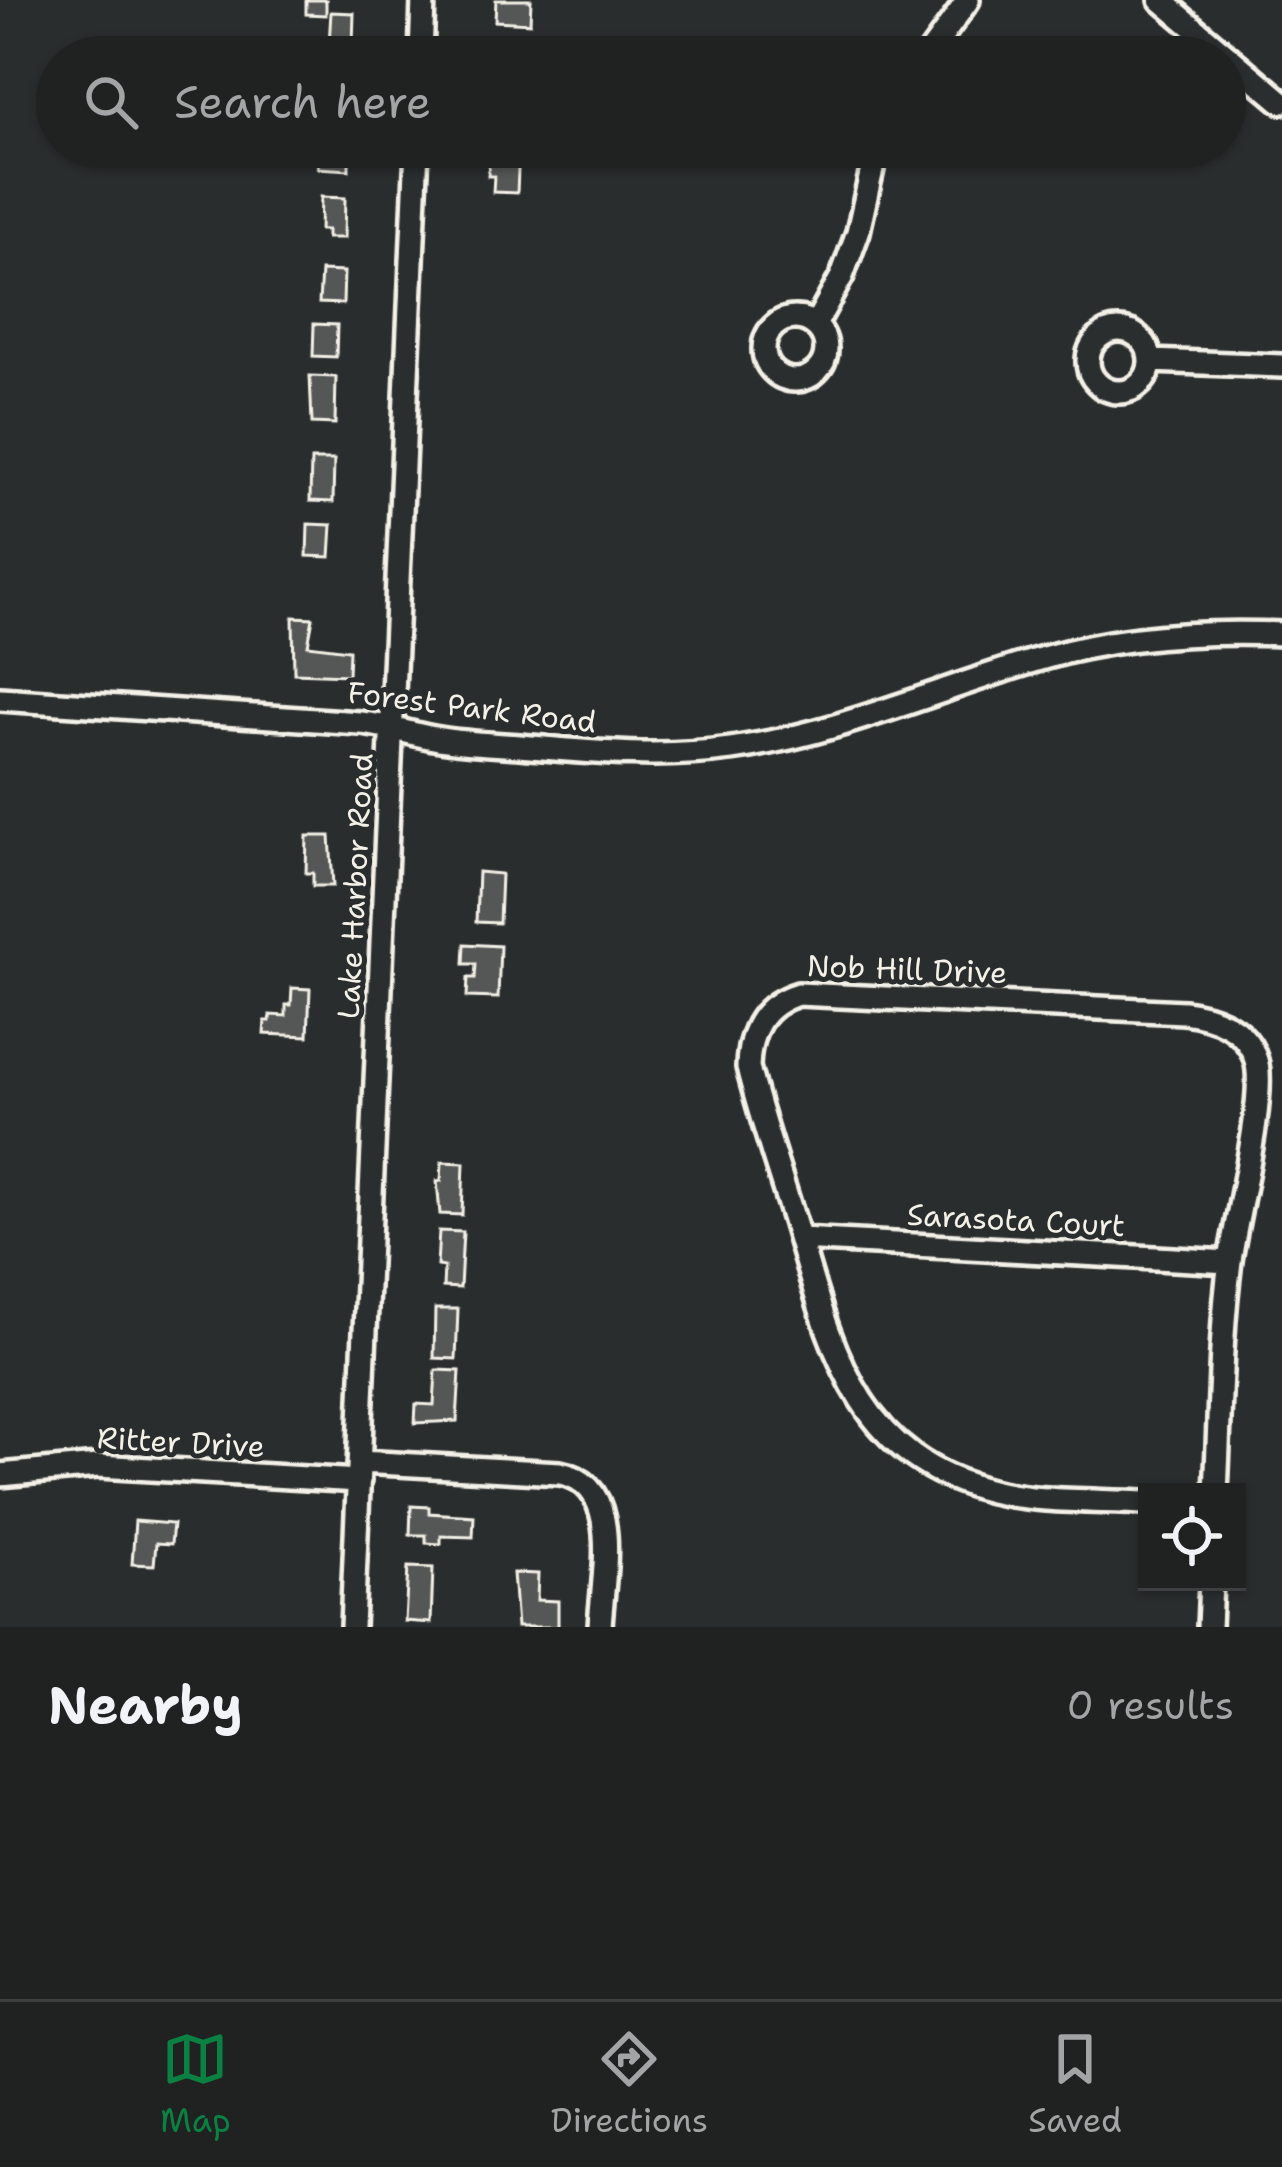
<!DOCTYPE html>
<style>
:root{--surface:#202222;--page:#282a2a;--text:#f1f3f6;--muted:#a2a4a5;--line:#3d3f40;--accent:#0b8043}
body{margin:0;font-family:"Shantell Sans",sans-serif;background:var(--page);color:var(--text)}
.controls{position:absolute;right:36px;bottom:36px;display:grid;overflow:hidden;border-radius:0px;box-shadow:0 3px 9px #0004}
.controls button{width:108px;height:108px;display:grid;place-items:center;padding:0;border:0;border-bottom:3px solid var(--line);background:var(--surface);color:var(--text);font:60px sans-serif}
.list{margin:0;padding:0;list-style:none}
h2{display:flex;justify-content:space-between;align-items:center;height:156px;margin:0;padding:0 48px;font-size:51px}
h2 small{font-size:39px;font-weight:400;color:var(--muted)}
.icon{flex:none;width:66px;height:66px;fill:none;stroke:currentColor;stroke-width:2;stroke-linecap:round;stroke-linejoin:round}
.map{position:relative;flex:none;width:1282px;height:1627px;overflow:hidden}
.search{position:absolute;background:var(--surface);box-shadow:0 3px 9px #0004;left:36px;right:36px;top:36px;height:132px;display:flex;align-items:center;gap:30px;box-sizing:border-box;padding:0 42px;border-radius:66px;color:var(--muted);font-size:45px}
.sheet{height:372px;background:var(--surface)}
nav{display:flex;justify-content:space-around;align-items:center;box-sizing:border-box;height:168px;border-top:3px solid var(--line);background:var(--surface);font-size:33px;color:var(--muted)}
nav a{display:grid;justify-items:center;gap:6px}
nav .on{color:var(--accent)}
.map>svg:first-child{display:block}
</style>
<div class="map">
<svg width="1282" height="1627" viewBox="0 0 1282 1627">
<rect width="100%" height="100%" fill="#2a2d2e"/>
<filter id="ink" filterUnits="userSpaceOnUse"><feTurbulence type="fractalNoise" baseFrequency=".00833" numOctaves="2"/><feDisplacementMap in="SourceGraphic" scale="24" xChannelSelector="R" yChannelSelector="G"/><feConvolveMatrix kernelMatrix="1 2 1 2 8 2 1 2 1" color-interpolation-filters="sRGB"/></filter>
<g filter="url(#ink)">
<!-- building -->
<path fill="#555756" stroke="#f4f1e8" stroke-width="3" d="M306,0h20v15l-20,-1z
M496,0h35l-1,23 -35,-2z
M331,12l23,1 -1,32 -24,-1z
M319,147h26v7h4v16l-31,-2z
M495,147l24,1 -2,45 -24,-1 1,-16h-6l1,-18h-7v-10z
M321,197l24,1 -1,40h-17v-8h-7z
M321,271l23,1 -1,32 -24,-1z
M314,324l23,1 -1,32 -23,-1z
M310,376l26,1 -1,47 -23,-1z
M311,460h23l-1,42 -23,-1z
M308,524l24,1 -2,32 -23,-1z
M293,617l20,1 -5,27 41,5 -1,25 -54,-2z
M307,836h23l3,50h-20v-13h-7z
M478,872l23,2 -2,49 -23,-1z
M465,944l35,2 -2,52 -31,-1 1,-19h7l1,-14h-12z
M292,988l18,1 -2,47 -44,-2 1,-13h5v-6l16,1v-11h5z
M442,1162l22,1 -2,52 -22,-1 -3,-33h4z
M439,1231l24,1 -3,56 -17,-1 1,-20 -7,-1z
M435,1309h23l-2,50 -22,-1z
M436,1370l24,1 -3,50 -42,2 1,-19 18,1z
M411,1506l18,1v6l45,3 -1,21 -32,-1v8l-15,-1v-8h-16z
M135,1521l38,3 -2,20 -15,-1 -2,22 -22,-1z
M408,1567l25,1 -2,55 -26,-2z
M513,1573l25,1 -1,26 21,1v26h-41z"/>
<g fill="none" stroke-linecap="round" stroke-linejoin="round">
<defs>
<path id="minor" d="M1161,0l121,102
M421,57l2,-57
M927,57l41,-57
M764 349a31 31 0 1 1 62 0a31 31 0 1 1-62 0Z
M815,325l27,-49 16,-44 19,-85
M1088 361a31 31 0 1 1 62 0a31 31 0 1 1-62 0Z
M1150,361l132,5
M0,699l360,24c28,2 53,12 80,16 30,5 61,5 91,8 68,6 133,11 200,2 109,-15 211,-62 316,-92 75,-22 157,-26 235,-23
M800,1239l430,23
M360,1462l200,11c65,12 42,104 40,154
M0,1475l98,-9 261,15
M1147,1503c-51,-3 -106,0 -156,-12 -134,-33 -159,-142 -193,-257 -16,-55 -36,-111 -50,-167 1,-36 14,-62 50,-73l386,18c31,4 62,15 72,48 11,35 -20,157 -26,201 -10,76 -10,154 -14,231
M352,1627l65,-1480
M1209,1627l2,-45"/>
</defs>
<!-- minor casing -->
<use href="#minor" stroke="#f4f1e8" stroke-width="30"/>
<!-- minor -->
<use href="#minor" stroke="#2a2d2e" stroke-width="21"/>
</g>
</g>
<g text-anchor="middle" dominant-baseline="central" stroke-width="10" stroke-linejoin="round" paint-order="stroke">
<!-- street labels -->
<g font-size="30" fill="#f4f1e8" stroke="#2a2d2e">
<text transform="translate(472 707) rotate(7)">Forest Park Road</text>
<text transform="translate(355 886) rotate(-87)">Lake Harbor Road</text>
<text transform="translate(907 969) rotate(2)">Nob Hill Drive</text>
<text transform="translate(1016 1220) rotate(3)">Sarasota Court</text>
<text transform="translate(181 1442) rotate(3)">Ritter Drive</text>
</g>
</g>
</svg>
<div class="controls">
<button><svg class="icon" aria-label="locate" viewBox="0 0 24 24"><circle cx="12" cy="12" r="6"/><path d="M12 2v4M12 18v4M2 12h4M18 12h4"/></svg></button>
</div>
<div class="search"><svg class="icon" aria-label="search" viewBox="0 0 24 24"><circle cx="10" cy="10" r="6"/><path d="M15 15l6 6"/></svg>Search here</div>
</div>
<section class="sheet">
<h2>Nearby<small>0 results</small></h2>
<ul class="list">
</ul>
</section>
<nav>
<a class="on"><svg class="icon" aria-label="map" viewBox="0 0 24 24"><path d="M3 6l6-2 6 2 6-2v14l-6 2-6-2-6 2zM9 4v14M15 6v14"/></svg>Map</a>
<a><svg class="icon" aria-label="directions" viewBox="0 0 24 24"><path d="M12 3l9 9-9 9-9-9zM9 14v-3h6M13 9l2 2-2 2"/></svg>Directions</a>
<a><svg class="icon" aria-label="saved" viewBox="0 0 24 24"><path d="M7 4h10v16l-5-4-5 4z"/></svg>Saved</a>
</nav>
